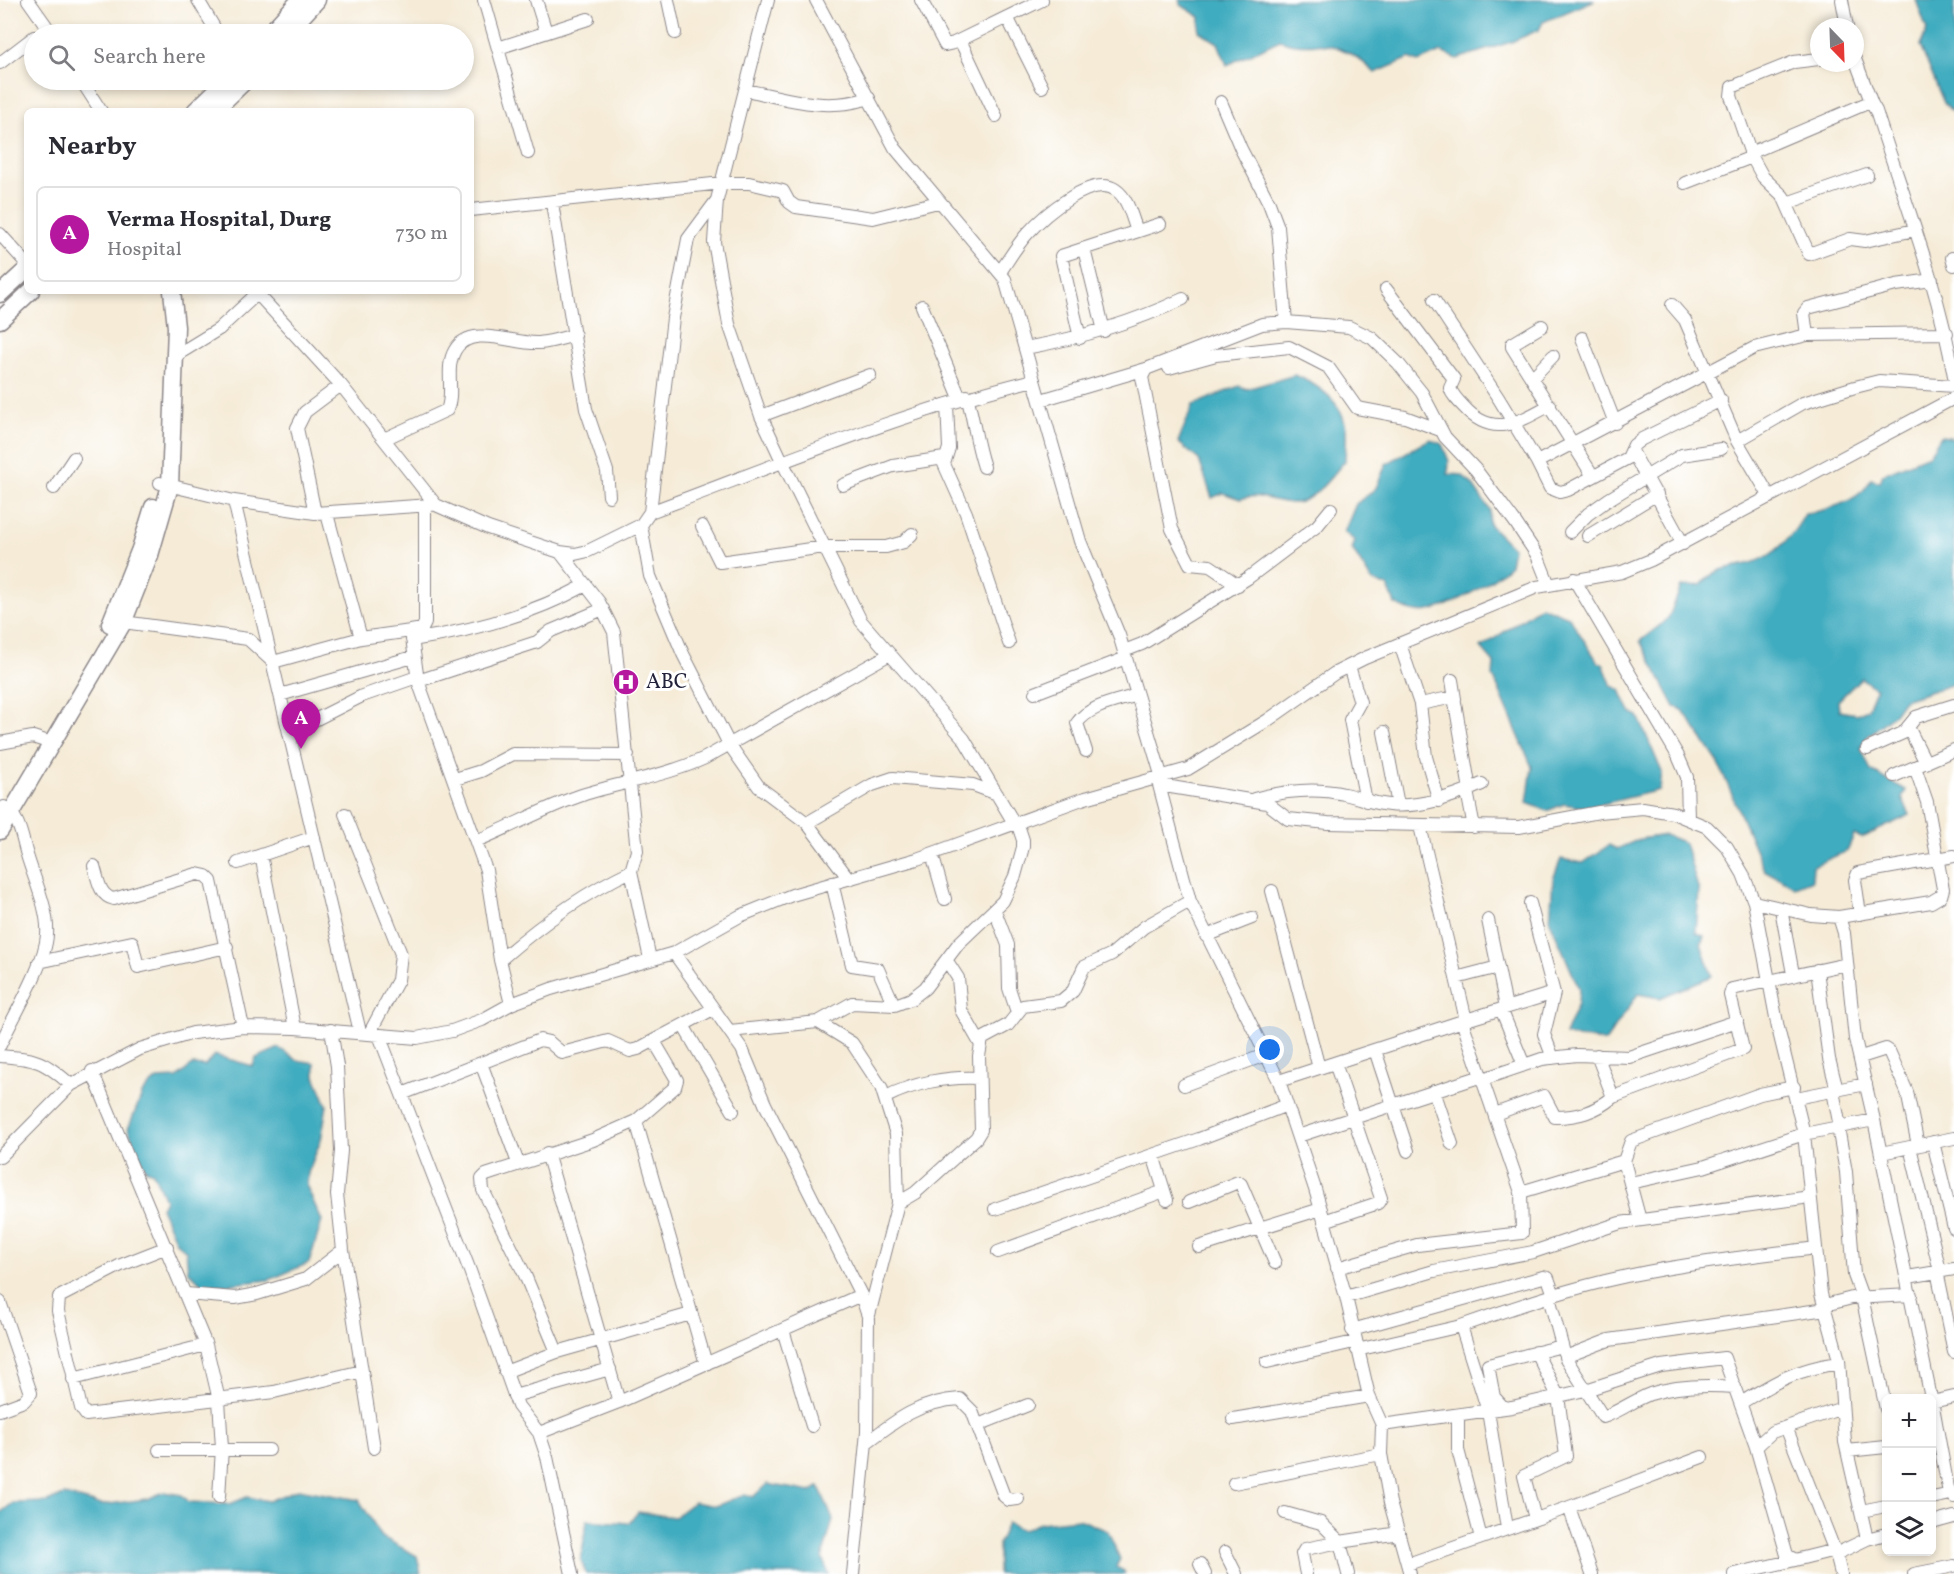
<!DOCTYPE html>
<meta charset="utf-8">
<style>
:root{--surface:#fff;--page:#f7f7f7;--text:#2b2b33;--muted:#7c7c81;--line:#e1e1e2;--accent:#b5179e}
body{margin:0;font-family:Vollkorn,serif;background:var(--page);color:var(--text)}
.controls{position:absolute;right:18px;bottom:18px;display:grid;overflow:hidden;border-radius:9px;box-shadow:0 3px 9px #0003}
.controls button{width:54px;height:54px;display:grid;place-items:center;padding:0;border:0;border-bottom:2px solid var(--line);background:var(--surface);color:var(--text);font:30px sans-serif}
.compass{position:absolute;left:1810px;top:18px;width:54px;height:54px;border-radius:50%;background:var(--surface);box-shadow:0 3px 9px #0003;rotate:157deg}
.you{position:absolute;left:1270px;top:1050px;width:21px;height:21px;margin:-15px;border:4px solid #fff;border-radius:50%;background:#1a73e8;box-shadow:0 0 0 9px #1a73e833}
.badge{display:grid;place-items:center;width:39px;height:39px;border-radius:50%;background:var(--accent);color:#fff;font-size:20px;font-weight:700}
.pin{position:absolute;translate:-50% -50px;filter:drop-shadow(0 2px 3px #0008)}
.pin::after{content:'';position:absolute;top:32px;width:21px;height:18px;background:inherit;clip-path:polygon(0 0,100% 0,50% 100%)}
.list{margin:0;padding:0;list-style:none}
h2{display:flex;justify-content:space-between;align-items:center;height:78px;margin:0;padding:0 24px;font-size:26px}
h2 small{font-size:20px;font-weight:400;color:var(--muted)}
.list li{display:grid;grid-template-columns:39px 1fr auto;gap:18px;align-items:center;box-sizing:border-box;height:96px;margin:0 12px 12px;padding:0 12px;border:2px solid var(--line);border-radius:9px}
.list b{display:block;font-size:22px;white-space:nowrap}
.list p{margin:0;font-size:20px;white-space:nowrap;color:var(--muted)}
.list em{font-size:20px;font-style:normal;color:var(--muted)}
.icon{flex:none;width:33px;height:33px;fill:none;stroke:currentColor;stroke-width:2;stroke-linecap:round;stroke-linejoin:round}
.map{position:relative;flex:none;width:1954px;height:1574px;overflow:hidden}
.search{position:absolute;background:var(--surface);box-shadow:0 3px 9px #0003;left:24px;top:24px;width:450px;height:66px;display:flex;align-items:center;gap:15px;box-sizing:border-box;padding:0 21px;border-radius:33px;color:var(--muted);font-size:22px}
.panel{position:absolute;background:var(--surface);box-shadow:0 3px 9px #0003;left:24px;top:108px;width:450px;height:186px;border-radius:9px}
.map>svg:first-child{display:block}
</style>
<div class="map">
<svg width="1954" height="1574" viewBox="0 0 1954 1574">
<rect width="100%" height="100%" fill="#fff"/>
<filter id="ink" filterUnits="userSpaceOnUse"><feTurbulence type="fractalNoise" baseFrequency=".0167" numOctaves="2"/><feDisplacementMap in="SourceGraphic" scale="12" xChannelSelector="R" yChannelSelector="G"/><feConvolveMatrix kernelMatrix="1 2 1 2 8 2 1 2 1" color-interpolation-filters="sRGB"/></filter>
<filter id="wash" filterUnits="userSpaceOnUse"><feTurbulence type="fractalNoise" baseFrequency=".008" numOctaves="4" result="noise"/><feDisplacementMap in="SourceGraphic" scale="24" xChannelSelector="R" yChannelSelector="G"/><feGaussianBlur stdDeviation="1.35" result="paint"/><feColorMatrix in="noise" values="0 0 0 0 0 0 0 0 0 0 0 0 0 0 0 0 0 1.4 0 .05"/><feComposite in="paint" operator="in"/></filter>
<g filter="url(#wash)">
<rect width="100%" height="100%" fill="#f5ebd7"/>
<!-- water -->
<path fill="#40acbf" stroke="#31677d" stroke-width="1.5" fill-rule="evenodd" d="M1179,0h416l-52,22 -4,8 -28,12 -54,17 -16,-7 -23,10 -8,-4 -35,15c-13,-13 -25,-22 -43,-27 -19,-5 -29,3 -52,-6l-53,25 -9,-22 -19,-12 1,-14 -19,-12z
M1916,0h38v114l-10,-11 -24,-57 7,-16z
M1295,375c21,9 44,24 50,48 3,11 0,27 0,38 -13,14 -30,40 -50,42 -20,1 -36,-12 -55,-4l-17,-6 -11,5 -13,-38 -21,-18 15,-37 46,-19 8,3z
M1941,436l13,2v246l-50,16 -10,14 -28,24 -5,10 10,23 35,19 -4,8 8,17 -48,23 -8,-3 -7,16 -34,15 -1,14 -17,7 -31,-17 -46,-108 -35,-52 -8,-3 -35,-66 28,-22 13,-32 20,-2c16,-19 28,-16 50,-22 25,-6 42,-28 54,-49 22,-4 57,-13 66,-35l9,3 3,-8 46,-19zM1861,678l15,11 -8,20 -12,5 -17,-3 -1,-10z
M1430,439l12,5 7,17 -1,13 14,1 10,9 18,26 -1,14 24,24 -3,17c-19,18 -66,48 -92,47 -8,0 -16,-5 -23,-8l-7,-17 -16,-6 -20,-32 3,-8 -11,-9 12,-28 20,-16 10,-24z
M1541,606l28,11 29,45 5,2 9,22 8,4 10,22 8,4 24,56 -2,18 -74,18 -22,-4 -17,7 -20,-8 5,-36 -39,-91 1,-13 -13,-15z
M1665,835l20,8 14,48 -3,41 8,4 -3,8 11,32 -52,22 -22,-4 -33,48 -40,-7 13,-32 1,-14 -29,-68 3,-42 8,-20 22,4 26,-18 8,4 23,-10z
M279,1048l18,12 18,3v13l12,29 -6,35 -13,33 -1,14 15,34 -13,42 -40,17 -64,7 -17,-16 -2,-20 -10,-9 -15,-34 4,-8 -12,-28 -8,-3 -17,-40 15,-37 14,-13 20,-1 15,-13 13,1 9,-11 39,11 3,-8z
M767,1484l44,8 8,-6 14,34 -11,38 7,16h-243l-5,-14 6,-40 42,3 9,-11 36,5 20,-15 22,4 29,-12 8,3z
M298,1489l61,11 23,37 35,19 4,18h-421v-61l13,-10 34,-1 17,-7 38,10 45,-6 17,-7 18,3 7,7 41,2 17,-7 22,4z
M1079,1519l29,12 12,28 -4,8 8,4 1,3h-127v-30l9,-21 16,7 17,-7z"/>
</g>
<g filter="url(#ink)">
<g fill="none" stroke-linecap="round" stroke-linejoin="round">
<defs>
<path id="minor" d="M28,0l24,34
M198,0l20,34
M484,0l44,153
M536,0l10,32
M668,0l7,33
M816,0l79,148 110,131 75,262 39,94 43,143 -3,7 31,116 89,180 36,108 31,108 23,99 13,29 -1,29 9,49 20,71
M921,0l24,45 9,-2 88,-43
M1842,0l5,27
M1007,17l35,70
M960,40l36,76
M498,48l90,-29
M1819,59l-25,3 -62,25 -1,9 21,61 11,20 20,19 26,58 41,-15 15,2 50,-11
M1855,59l17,45
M0,63l34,-26
M81,80l20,31
M746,90c42,9 80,22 123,8
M1221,102l20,47 28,54 9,24 8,95
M1750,153l115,-49h7l4,7c28,88 62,174 78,265
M1685,183l67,-26
M717,200l-3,42 15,82 32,92 22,47 78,158 103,118 50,84
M552,203l34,206 21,62 2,25
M1787,203l80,-28
M471,210l251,-27h27l34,8 6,11 7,5 77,11 65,-16
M0,234l27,30
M1084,249l20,82
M1952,258l2,7
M1000,272c9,-13 17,-27 27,-38 16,-18 65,-61 89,-44 12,8 16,28 21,41
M1386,289l68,90 -4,9c2,7 8,13 14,19 29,32 55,15 86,-2
M255,291l86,94 95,120 52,23 72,24 15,2 13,-3 53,-26 9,-13c127,-47 252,-100 384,-132
M1434,300l65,99 38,63 217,-114 53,-13 140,-2
M1672,305l13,15 52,121 33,56
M922,306l38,92
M1542,326l-30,18v3l81,129
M1807,335l-3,-22 4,-5 88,-23 36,-5
M1080,338l-19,-82 99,-32
M1582,338l33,85
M1025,348c56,-10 107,-25 158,-49
M175,356l44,-27 41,-38
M1169,368l47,-13 73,-8 39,20 29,41 48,9 35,13
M1146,369l-4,8 30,152 18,35 20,2 28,19
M1533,377l20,-21
M967,396c7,25 9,47 17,71
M1041,400l105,-31 116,-45 24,-2 63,5 23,11 26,25 24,30 23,44 31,33 39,52 22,33 12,30
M947,404l2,44 -5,16 22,49 43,130
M761,416l109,-41
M384,439l63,-29c8,-18 -3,-42 8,-60 16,-27 60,-5 84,-7 12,-1 24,-5 36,-8
M1737,441l66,-38 52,-16 24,-6 75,5
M1632,451l51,93
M1537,462l13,26 10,4 8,-2 60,-32 6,-13 8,-6 79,-39
M160,483l74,18 81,12 116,-8
M843,485l50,-19 51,-8
M54,488l20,-30
M234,501l126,531
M425,506v117l-3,6 -11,2 7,50 68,189 14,90 11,44
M650,512l23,-194 15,-79 29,-39 51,-200
M315,513l-18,-85 8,-16 36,-27
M327,514l34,124
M641,525l9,51 33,78 46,90 30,43 48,36 42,56
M702,526l18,36 104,-15h62l18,-5 8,-8
M1570,532l18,-18 21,-15 73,-44 39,-6
M1588,536l69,-42
M1574,579l104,177 9,21 1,42
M116,621l132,18 25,23 88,-24 50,-7
M412,640c60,-9 121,-26 174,-55
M1400,644l20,60 6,53 13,44
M1124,651l18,-7 106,-66 69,-52 14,-17
M1349,666l11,36 -10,18 16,81
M1452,680l3,19
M418,681l119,-39 14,-11 52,-22
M1035,693l91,-35
M280,695l133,-38
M1420,704l34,-7 16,93
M1908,727l18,36
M1384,732l14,73
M289,733l73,-37 55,-19
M0,743l33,-6 18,6
M1867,749l36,-16 13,-16 38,-12
M1086,751l-9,-28c13,-18 39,-21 60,-28
M1894,776l60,-26
M455,779l26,-8 32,-17 115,1
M1159,785l108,18 21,16 40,4 191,4 80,-15 44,-4 30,5 34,14 20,20 16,27 11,28 24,126 26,106 -101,33 -73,16
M1467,791l7,36
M1254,799c29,-8 60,-12 90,-5 15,3 29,10 45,11 32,3 64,-8 93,-21
M0,809l4,-2c16,9 18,32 23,48 7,24 22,55 20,80 -2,30 -34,82 -47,110
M345,814l56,140 -3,26 -29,54
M807,823l65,-38 21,-7 80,7 24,9
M476,841c35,-14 70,-34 106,-46 40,-13 84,-19 123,-37l185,-104
M932,854l13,45
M261,855l34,173
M238,863l76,-26
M94,866c4,13 5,30 20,33l83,-25 9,2 5,5 32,146
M631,871l19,88
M832,883l20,82 26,4 16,36
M1272,891l47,177
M1754,902l57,13 28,2 5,16 11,106 19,81
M1530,903l24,90 -10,41 9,24
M1781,909l12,65
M995,911l13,34 1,43 8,24
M1860,914l-5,-34 3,-7 96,-17
M1839,917l92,-15 10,-6 2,-7 -16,-87 -12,-35
M1488,920l18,87
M1206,936l46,-18
M674,953l68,96 23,55 96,191 7,21 -1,116 -14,142
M500,960c41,-36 82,-66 131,-89l6,-20 -23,-219 -15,-30 -39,-50
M947,961l11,17 3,32 20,35
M39,962l93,-20 6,25 89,-20
M1817,970l12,89 8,31
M1456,978l42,-11
M1501,1009l23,56
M1466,1020l88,-27
M1462,1021l59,171 103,-31 7,-20 129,-47 34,-7
M818,1022l34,-19 43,2 16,-6 14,-11 34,-45 44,-42 12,-25 8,-29v-7l-6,-18
M683,1025l50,86
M331,1030l6,36 4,85 -4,43 6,56 31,198
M730,1031l88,-9 34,21 29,44 15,47 2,69 -29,112
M379,1035l91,236 48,135 21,27 8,24 25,117
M1375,1050l33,101
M1597,1055l16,42
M0,1056c37,3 43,4 71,29
M1861,1057l25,-8 3,2 18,41 11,53
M481,1063l37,100
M92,1071l114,274 13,55 3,48 -3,49
M1483,1079l59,-20 35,-4 52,2 108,-36
M1279,1081l187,-61 -46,-194
M1184,1085l81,-30
M1434,1091l18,53
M1833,1091l7,36
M402,1094l138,-54 9,2 13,11 46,-12 22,10 8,-2 75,-40
M886,1097c27,-14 63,-21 93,-19
M1796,1098l70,-14
M1495,1114l49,-18 11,21c23,0 40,-5 58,-20l130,-48 -13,-54 2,-6 115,-25
M636,1121l70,243
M1838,1127l8,45 8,103 8,22 24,112
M1298,1136l184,-60
M1933,1142l21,86
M1910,1147l30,124
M547,1153l72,249
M1881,1153l73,-15
M1153,1155l14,45
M0,1157l71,-72 69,-36 53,-16 50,-6 52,1 122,10 35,-7 30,-11 29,-16 40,-15 123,-36 66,-37 52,-21 125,-36 165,-60 106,-30 80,-49 67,-47 30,-15 172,-71 85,-15 29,-12 303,-162
M1624,1161l16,59
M1810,1191l11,103 18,66 6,82 22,97
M1189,1202l49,-20 3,2 34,79
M898,1203l17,-10 61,-55 5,-8 -2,-74 3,-17 26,-14 15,-19 38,-5 12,-10 11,-24 28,-13 32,-27 46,-26
M995,1209l204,-70 88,-34
M1324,1221l54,-18 3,-5 -46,-135
M167,1247l-46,18 -62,32 -1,14 23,97 5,7 188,-23 88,-21
M1199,1247l122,-38
M998,1252l166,-61
M1337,1268l80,-23 105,-12 -1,-41
M1937,1271l17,81
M1908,1277l46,-8
M186,1294l49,4 22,-4 49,-15 37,-29
M1346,1297l88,-26 99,-19 87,-29 183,-25 6,-3 1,-4 -6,-57 70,-14 57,278
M1549,1297l15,56
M0,1302l31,91 -7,8 -24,9
M1825,1305l27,-7 59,-3
M783,1330l29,96
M1352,1330l191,-53 5,1 6,17
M1357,1350l104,-24
M557,1352l-32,-77 -42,-85 -1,-11 4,-4 107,-35 43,-19 39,-34 2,-7 -23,-39
M1267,1362l87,-20
M505,1372l52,-20 134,-38
M73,1379l133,-34
M1735,1387c-27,-2 -58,-2 -85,7 -16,6 -31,18 -47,23l-38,-60 44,-17 217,-31
M514,1396l96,-27
M1932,1401l16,87 6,9
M1932,1402l22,-5
M1741,1403c35,-22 56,-34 98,-40
M1504,1408l-10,-11 -6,-32 74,-19
M1458,1415v35l23,88
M1233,1419l136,-23
M978,1425l50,-20
M1382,1425l130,-18 77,-18 72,-23 63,-8 32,89 31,108 8,5 36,-9 5,3 5,20
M1786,1427l50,127 31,-15 19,-5
M539,1433l80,-31 242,-107
M866,1443c30,-23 55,-42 94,-44l12,12 32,85 5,4 9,-1
M1756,1447l16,-15 70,-24
M159,1450h110
M1847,1451l39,-4
M1234,1483l147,-29
M1932,1498l19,-4
M1569,1507l23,67
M1861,1511l25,-5
M1285,1513l36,10 19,19 59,-9
M1535,1519l-11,-43 42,-20 -8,-60 -22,-44
M1932,1523l22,-6
M1507,1528l-19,-117 -27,-85c54,-19 109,-38 166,-50 63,-13 126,-20 189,-28
M1225,1552l11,22
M1200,1564l5,10
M1408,1564l156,-55 138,-52
M1306,1574l-4,-20 3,-5 35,-7 8,32
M1734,1574l61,-14
M1914,1574l40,-8"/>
<path id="major" d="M269,34l31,-34
M286,34l31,-34
M195,111l32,-31
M214,111l32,-31
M0,294l27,-25
M0,320l31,-29
M110,624l30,-75 13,-42
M0,831l123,-208 27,-68 20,-69 6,-159 -4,-36"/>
</defs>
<!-- minor casing -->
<use href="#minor" stroke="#8c8689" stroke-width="14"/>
<!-- major casing -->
<use href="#major" stroke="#8c8689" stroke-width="19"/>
<!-- minor -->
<use href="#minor" stroke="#fff" stroke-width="12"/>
<!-- major -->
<use href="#major" stroke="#fff" stroke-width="16"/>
</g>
</g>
<!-- icons -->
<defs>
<symbol id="hospital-disc" viewBox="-11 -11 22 22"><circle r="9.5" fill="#b5179e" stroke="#fff"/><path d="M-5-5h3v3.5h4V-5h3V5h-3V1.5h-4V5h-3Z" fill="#fff"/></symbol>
</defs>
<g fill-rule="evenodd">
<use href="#hospital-disc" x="611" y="667" width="30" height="30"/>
</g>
<g text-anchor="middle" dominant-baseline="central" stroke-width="6" stroke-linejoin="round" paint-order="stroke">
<!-- poi labels -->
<g font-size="21" fill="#22223b" stroke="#fff" text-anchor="start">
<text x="646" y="682">ABC</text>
</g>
</g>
</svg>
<div class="controls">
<button>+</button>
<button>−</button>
<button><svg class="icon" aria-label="layers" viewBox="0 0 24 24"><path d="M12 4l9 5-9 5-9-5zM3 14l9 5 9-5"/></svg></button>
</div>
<svg class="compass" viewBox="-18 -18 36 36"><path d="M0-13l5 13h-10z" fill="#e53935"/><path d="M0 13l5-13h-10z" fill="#7c7c81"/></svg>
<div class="you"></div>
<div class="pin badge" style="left:301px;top:749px">A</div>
<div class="search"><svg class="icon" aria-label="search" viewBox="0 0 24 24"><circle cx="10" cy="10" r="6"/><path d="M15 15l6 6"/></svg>Search here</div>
<section class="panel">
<h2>Nearby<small></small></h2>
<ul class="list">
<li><span class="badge">A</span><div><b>Verma Hospital, Durg</b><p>Hospital</p></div><em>730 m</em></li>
</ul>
</section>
</div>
